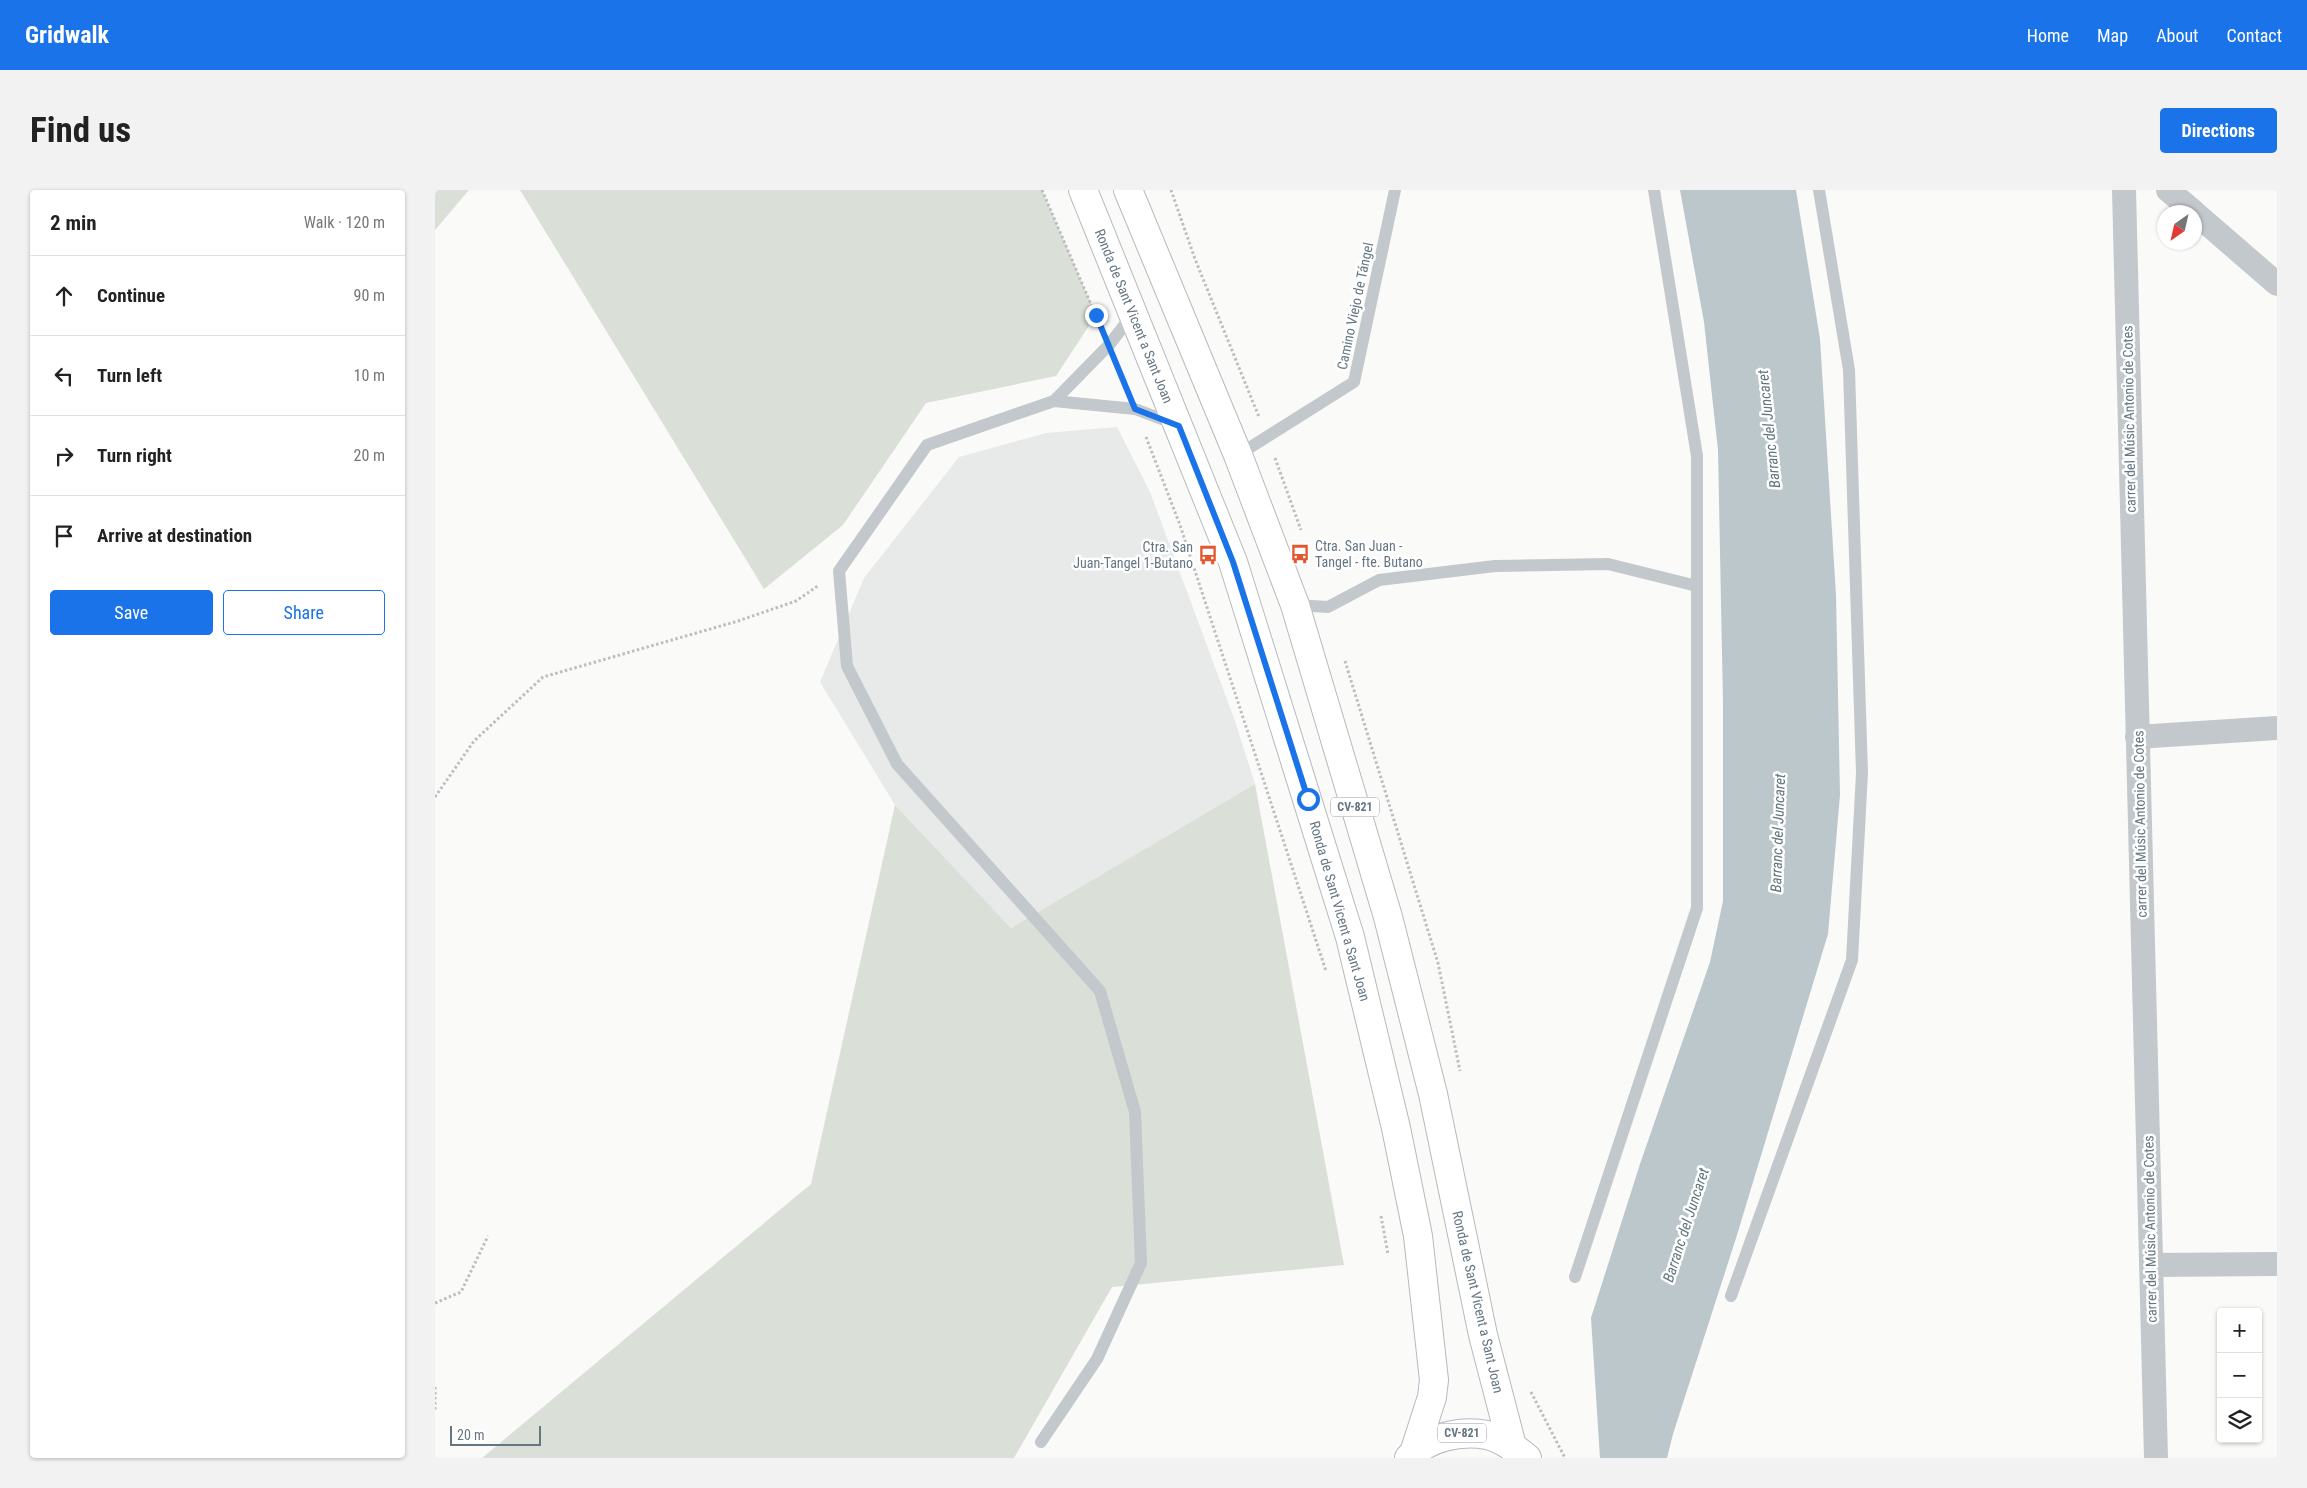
<!DOCTYPE html>
<meta charset="utf-8">
<style>
:root{--surface:#fff;--page:#f2f2f2;--text:#222;--muted:#767676;--line:#e0e0e0;--accent:#1a73e8}
body{margin:0;font-family:"Roboto Condensed",sans-serif;background:var(--page);color:var(--text)}
.controls{position:absolute;right:15px;bottom:15px;display:grid;overflow:hidden;border-radius:5px;box-shadow:0 1px 4px #0004}
.controls button{width:45px;height:45px;display:grid;place-items:center;padding:0;border:0;border-bottom:1px solid var(--line);background:var(--surface);color:var(--text);font:25px sans-serif}
.compass{position:absolute;left:1722px;top:15px;width:45px;height:45px;border-radius:50%;background:var(--surface);box-shadow:0 1px 4px #0004;rotate:214deg}
.scale{position:absolute;left:15px;bottom:12px;width:91px;box-sizing:border-box;padding-left:5px;border:2px solid #657683;border-top:0;font-size:14px;line-height:18px;white-space:nowrap;color:#657683;-webkit-text-stroke:4px #fff;paint-order:stroke}
.stop{position:absolute;width:15px;height:15px;margin:-11px;border:4px solid #1a73e8;border-radius:50%;background:#fff}
.stop.end{background:#1a73e8;border-color:#fff;box-shadow:0 1px 5px #0008}
.list{margin:0;padding:0;list-style:none}
h2{display:flex;justify-content:space-between;align-items:center;height:65px;margin:0;padding:0 20px;font-size:21px}
h2 small{font-size:16px;font-weight:400;color:var(--muted)}
.list li{display:grid;grid-template-columns:32px 1fr auto;gap:15px;align-items:center;box-sizing:border-box;height:80px;padding:0 20px;border-top:1px solid var(--line)}
.list b{display:block;font-size:19px;white-space:nowrap}
.list em{font-size:16px;font-style:normal;color:var(--muted)}
.actions{display:flex;gap:10px;padding:15px 20px}
.actions a{flex:1;padding:11px 0;border:1px solid var(--accent);border-radius:5px;text-align:center;font-size:18px;color:var(--accent)}
.actions .main{background:var(--accent);color:#fff}
.icon{flex:none;width:28px;height:28px;fill:none;stroke:currentColor;stroke-width:2;stroke-linecap:round;stroke-linejoin:round}
.map{position:relative;flex:none;width:1842px;height:1268px;overflow:hidden;border-radius:5px}
header{display:flex;align-items:center;gap:30px;box-sizing:border-box;height:70px;padding:0 25px;background:var(--accent);color:#fff}
header strong{font-size:24px}
nav{display:flex;gap:28px;margin-inline-start:auto;font-size:18px}
.intro{display:flex;align-items:center;justify-content:space-between;box-sizing:border-box;height:120px;padding:0 30px}
h1{margin:0;font-size:35px}
.button{padding:12px 22px;border-radius:5px;background:var(--accent);color:#fff;font-size:18px;font-weight:700}
main{display:flex;gap:30px;padding:0 30px}
aside{flex:1;background:var(--surface);border-radius:5px;box-shadow:0 1px 4px #0004}
.map>svg:first-child{display:block}
</style>
<header>
<strong>Gridwalk</strong>
<nav><a>Home</a><a>Map</a><a>About</a><a>Contact</a></nav>
</header>
<div class="intro"><h1>Find us</h1><a class="button">Directions</a></div>
<main>
<aside>
<h2>2 min<small>Walk · 120 m</small></h2>
<ul class="list">
<li><svg class="icon" aria-label="ahead" viewBox="0 0 24 24"><path d="M12 20V5M6 11l6-6 6 6"/></svg><div><b>Continue</b></div><em>90 m</em></li>
<li><svg class="icon" aria-label="left" viewBox="0 0 24 24"><path d="M17 20v-9H6M10 6l-5 5 5 5"/></svg><div><b>Turn left</b></div><em>10 m</em></li>
<li><svg class="icon" aria-label="right" viewBox="0 0 24 24"><path d="M7 20v-9h11M14 6l5 5-5 5"/></svg><div><b>Turn right</b></div><em>20 m</em></li>
<li><svg class="icon" aria-label="arrive" viewBox="0 0 24 24"><path d="M6 21V4h12l-3 4 3 4H6"/></svg><div><b>Arrive at destination</b></div></li>
</ul>
<div class="actions"><a class="main">Save</a><a>Share</a></div>
</aside>
<div class="map">
<svg width="1842" height="1268" viewBox="0 0 1842 1268">
<rect width="100%" height="100%" fill="#fafaf8"/>
<!-- built -->
<path fill="#e8e9e9" d="M682,237l33,65 85,229 20,63 -244,144 -116,-123 -75,-123 44,-104 95,-121 87,-24z"/>
<!-- green -->
<path fill="#dadfd7" d="M0,0h34l-34,40z
M85,0h522l54,125 -40,61 -130,27 -83,122 -79,64z
M820,594l89,481 -232,22 -98,171h-532l329,-274 84,-379 116,123z"/>
<!-- water -->
<path fill="#bbc7cb" d="M1245,0h116l24,149 16,256 4,200 -12,139 -91,301 -64,199 -6,24h-67l-9,-140 49,-154 70,-202 13,-61v-198l-5,-253 -14,-128z"/>
<g fill="none" stroke-linecap="round" stroke-linejoin="round">
<defs>
<path id="primary" d="M648,0l150,372 117,375 46,191 22,108 16,144 -2,17 -18,56
M693,0l110,265 57,150 93,312 45,177 50,241 29,111
M974,1268c18,-21 52,-28 78,-23 16,4 29,14 40,23"/>
</defs>
<!-- primary casing -->
<use href="#primary" stroke="#b5babe" stroke-width="30"/>
<!-- path -->
<path stroke="#bbbfc2" stroke-width="3" stroke-dasharray="2.5 2.5" stroke-linecap="butt" d="M607,0l57,133
M736,0l24,69 64,158
M683,178l8,19
M711,247l34,88 146,446
M840,268l26,72
M910,471l93,302 22,108
M0,607l39,-56 69,-64 195,-56 58,-20 23,-16
M946,1026l7,38
M0,1113l26,-11 27,-56
M0,1197v25
M1096,1202l34,66"/>
<!-- lane -->
<path stroke="#c3c8cc" stroke-width="12" d="M619,211l55,-56 24,-31
M803,265l116,-73 41,-192
M860,415l33,2 51,-27 116,-14 113,-2 89,22
M1140,1087l122,-369v-452l-43,-266
M1296,1106l121,-336 10,-187 -13,-403 -30,-180
M606,1252l56,-83 44,-96 -6,-151 -35,-121 -203,-227 -50,-98 -8,-95 88,-126 127,-44 81,8 40,15"/>
<!-- street -->
<path stroke="#c3c8cc" stroke-width="24" d="M1689,0l32,1268
M1733,0l26,22
M1760,23l82,71
M1702,547l140,-9
M1716,1075l126,-1"/>
<!-- primary -->
<use href="#primary" stroke="#fff" stroke-width="28"/>
</g>
<g fill="none" stroke-linecap="round" stroke-linejoin="round">
<!-- route -->
<path stroke="#1a73e8" stroke-width="6" d="M661,125l39,94 44,17 54,136 75,237"/>
</g>
<!-- icons -->
<defs>
<symbol id="bus-bare" viewBox="-9 -9 18 18"><path d="M-5-6H5V4H4V6H2V4H-2V6H-4V4H-5ZM-3.5-4V0h7V-4ZM-3.5 1.2v1.5H-2V1.2ZM2 1.2v1.5H3.5V1.2Z" fill="#e4572e" stroke="#fff" stroke-width="2.5" paint-order="stroke"/></symbol>
</defs>
<g fill-rule="evenodd">
<use href="#bus-bare" x="851" y="350" width="28" height="28"/>
<use href="#bus-bare" x="759" y="351" width="28" height="28"/>
</g>
<g text-anchor="middle" dominant-baseline="central" stroke-width="5" stroke-linejoin="round" paint-order="stroke">
<!-- shield labels -->
<g fill="#fff" stroke="#939fa8" stroke-width="1">
<rect x="896" y="607.5" width="48" height="19" rx="4"/>
<rect x="1003" y="1233.5" width="48" height="19" rx="4"/>
</g>
<g font-size="12" font-weight="bold" fill="#657683">
<text x="920" y="617">CV-821</text>
<text x="1027" y="1243">CV-821</text>
</g>
<!-- street labels -->
<g font-size="14" fill="#657683" stroke="#fff">
<text transform="translate(920 116) rotate(-78)">Camino Viejo de Tángel</text>
<text transform="translate(699 126) rotate(68)">Ronda de Sant Vicent a Sant Joan</text>
<text transform="translate(1694 229) rotate(-91)">carrer del Músic Antonio de Cotes</text>
<text transform="translate(1705 634) rotate(-91)">carrer del Músic Antonio de Cotes</text>
<text transform="translate(905 721) rotate(74)">Ronda de Sant Vicent a Sant Joan</text>
<text transform="translate(1715 1039) rotate(-91)">carrer del Músic Antonio de Cotes</text>
<text transform="translate(1043 1112) rotate(77)">Ronda de Sant Vicent a Sant Joan</text>
</g>
<!-- poi labels -->
<g font-size="14" fill="#657683" stroke="#fff" text-anchor="start">
<text x="880" y="356">Ctra. San Juan -<tspan x="880" dy="16">Tangel - fte. Butano</tspan></text>
<text x="758" y="357" text-anchor="end">Ctra. San<tspan x="758" dy="16">Juan-Tangel 1-Butano</tspan></text>
</g>
<!-- water labels -->
<g font-size="15" font-style="italic" fill="#60757c" stroke="#fff">
<text transform="translate(1334 239) rotate(-96)">Barranc del Juncaret</text>
<text transform="translate(1343 643) rotate(-88)">Barranc del Juncaret</text>
<text transform="translate(1251 1035) rotate(-72)">Barranc del Juncaret</text>
</g>
</g>
</svg>
<div class="controls">
<button>+</button>
<button>−</button>
<button><svg class="icon" aria-label="layers" viewBox="0 0 24 24"><path d="M12 4l9 5-9 5-9-5zM3 14l9 5 9-5"/></svg></button>
</div>
<svg class="compass" viewBox="-18 -18 36 36"><path d="M0-13l5 13h-10z" fill="#e53935"/><path d="M0 13l5-13h-10z" fill="#767676"/></svg>
<div class="scale">20 m</div>
<div class="stop" style="left:873px;top:609px"></div>
<div class="stop end" style="left:661px;top:125px"></div>
</div>
</main>
